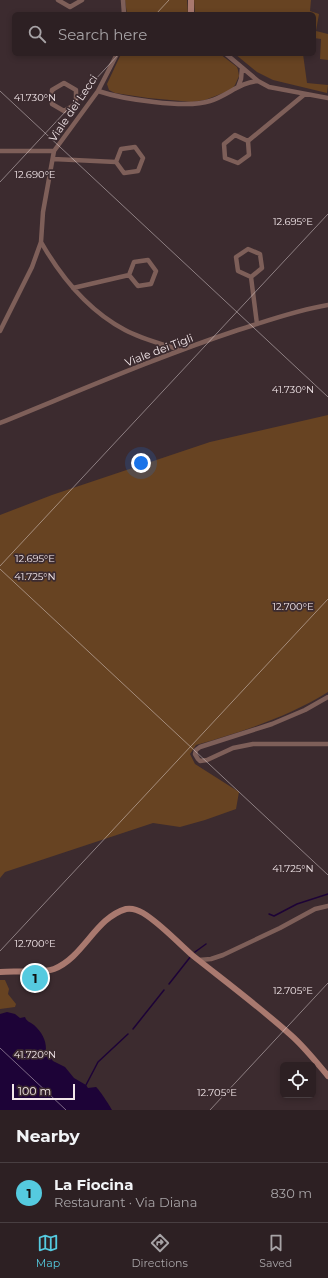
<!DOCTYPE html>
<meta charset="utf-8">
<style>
:root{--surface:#2d2023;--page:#35282b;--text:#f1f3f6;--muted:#a7a3a6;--line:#483e41;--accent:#55cadf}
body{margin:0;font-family:Montserrat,sans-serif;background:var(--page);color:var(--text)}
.controls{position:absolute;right:12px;bottom:12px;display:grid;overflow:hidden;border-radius:6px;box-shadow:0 2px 6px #0003}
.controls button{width:36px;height:36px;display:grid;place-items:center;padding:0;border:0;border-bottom:1px solid var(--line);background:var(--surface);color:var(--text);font:20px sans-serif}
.scale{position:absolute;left:12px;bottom:10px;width:63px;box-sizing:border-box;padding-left:4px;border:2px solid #f2e6e9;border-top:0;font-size:11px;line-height:14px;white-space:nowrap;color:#f2e6e9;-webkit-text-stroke:3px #3c2b2f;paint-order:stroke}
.you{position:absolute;left:141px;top:463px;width:14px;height:14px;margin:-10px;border:3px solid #fff;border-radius:50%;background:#1a73e8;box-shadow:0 0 0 6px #1a73e833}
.badge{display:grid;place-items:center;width:26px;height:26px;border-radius:50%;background:var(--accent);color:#111;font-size:13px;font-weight:700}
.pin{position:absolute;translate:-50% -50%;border:2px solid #fff;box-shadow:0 1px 4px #0006}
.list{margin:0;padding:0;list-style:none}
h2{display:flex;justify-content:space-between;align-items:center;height:52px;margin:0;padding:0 16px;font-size:17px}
h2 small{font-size:13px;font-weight:400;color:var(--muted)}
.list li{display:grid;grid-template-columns:26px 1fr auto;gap:12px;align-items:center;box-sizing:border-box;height:60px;padding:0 16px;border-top:1px solid var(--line)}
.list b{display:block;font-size:15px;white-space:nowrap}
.list p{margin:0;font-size:13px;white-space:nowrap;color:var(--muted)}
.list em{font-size:13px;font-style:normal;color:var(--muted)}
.icon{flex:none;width:22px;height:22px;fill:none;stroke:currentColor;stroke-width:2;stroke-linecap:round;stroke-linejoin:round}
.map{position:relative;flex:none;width:328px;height:1110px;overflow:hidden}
.search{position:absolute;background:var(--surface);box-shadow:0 2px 6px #0003;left:12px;right:12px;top:12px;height:44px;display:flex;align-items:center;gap:10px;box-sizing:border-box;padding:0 14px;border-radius:6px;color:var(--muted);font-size:15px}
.sheet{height:112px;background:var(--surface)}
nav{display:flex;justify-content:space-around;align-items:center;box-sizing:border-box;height:56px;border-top:1px solid var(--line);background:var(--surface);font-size:11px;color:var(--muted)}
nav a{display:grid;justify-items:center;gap:2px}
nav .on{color:var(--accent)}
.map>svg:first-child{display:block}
</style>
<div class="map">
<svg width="328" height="1110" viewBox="0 0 328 1110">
<rect width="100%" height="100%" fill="#3c2b2f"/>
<!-- green -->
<path fill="#674322" d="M125,0h62l1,14h-61z
M194,0h117l-1,11 9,3 -3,17 12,3v26l-8,-1 1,-20 -7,-1v-24h-119z
M121,54h99l17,13 1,3 1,6 -4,9 -4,5 -26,10 -13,2 -44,-4 -33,-5 -6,-3 -2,-6z
M235,54h68l4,29 21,2 -1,8 -54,-13 -16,-8z
M328,415v277c-40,25 -87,40 -132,53l-6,9 5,10 44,28 -3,17 -31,11 -25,7 -27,-4 -148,49 -5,6v-363l52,-20 158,-53z
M0,980h5l4,9 -1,5 8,10 -1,3 -15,2z"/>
<!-- water -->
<path fill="#1d0337" d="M7,1012l8,2 5,4 5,-1c1,4 5,5 9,8 10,9 14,19 11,32l4,-1 4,5 12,6 9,11 12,7 2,3 8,-1c3,2 14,19 16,23h-112v-96z"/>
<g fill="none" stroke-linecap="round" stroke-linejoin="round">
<!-- stream -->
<path stroke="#1d0337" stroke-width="1.5" d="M269,914l5,2 23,-12 31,-10
M195,952l11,-8
M169,984l22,-28
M133,1029l31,-39
M86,1085l12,-23 30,-28"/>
<!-- street -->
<path stroke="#7e5f59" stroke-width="4.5" d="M58,0l12,7 12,-7
M123,0l1,14
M226,54l32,27 11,6 59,11
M64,83l12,7v14l-12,7 -12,-7v-14z
M238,87l3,-8 1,-11
M98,91c24,8 88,18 112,10 17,-5 30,-19 48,-20
M235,135l13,6 1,14 -11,8 -13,-5 -1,-14z
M248,141l57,-47
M135,147l8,11 -5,13 -14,2 -8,-11 5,-13z
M0,151h54
M53,159l63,3
M41,242c20,35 48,69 84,88 17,9 37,14 55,20
M248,249l12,5 2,14 -11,9 -13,-6 -2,-14z
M148,260l8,11 -5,13 -13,2 -9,-11 5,-13z
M251,277l6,47
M73,288l56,-13
M0,331l32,-64 9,-25 2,-30 11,-61 44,-60 19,-37
M0,423c79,-32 157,-66 238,-93 29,-9 59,-20 90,-25
M328,697l-23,13 -33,14 -72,23 -4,3 -1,4 3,5 2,2 7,-1 26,-12 20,-4h75
M199,960l12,-1 12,-4 57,-27 35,-19 13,-3"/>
<!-- secondary -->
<path stroke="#a9796f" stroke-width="6" d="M191,0v14
M0,972c16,-2 41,2 54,-3 30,-12 41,-51 72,-60 6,-1 12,1 17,4 18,11 33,28 49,42 34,27 69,53 101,82 13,12 24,26 35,39"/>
</g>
<!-- ticks -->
<path fill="none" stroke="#f2e6e9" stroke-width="1" stroke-opacity="0.45" d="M156,14l13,-14M0,91l328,306M0,182l119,-128M0,566l328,-352M0,569l328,306M0,951l328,-352M0,1048l66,62M210,1110l118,-127"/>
<g text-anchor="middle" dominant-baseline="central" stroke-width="3.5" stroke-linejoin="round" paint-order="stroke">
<!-- street labels -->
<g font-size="11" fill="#f2e6e9" stroke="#3c2b2f">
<text transform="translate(73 108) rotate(-56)">Viale dei Lecci</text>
<text transform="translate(159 350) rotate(-21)">Viale dei Tigli</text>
</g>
</g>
<g font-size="10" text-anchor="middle" fill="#f2e6e9" stroke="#3c2b2f" stroke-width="3.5" stroke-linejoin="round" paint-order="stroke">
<text x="35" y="101">41.730°N</text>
<text x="35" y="178">12.690°E</text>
<text x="293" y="225">12.695°E</text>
<text x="293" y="393">41.730°N</text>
<text x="35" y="562">12.695°E</text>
<text x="35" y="580">41.725°N</text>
<text x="293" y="610">12.700°E</text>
<text x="293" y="872">41.725°N</text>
<text x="35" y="947">12.700°E</text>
<text x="293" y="994">12.705°E</text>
<text x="35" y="1058">41.720°N</text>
<text x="217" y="1096">12.705°E</text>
</g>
</svg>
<div class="controls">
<button><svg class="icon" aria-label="locate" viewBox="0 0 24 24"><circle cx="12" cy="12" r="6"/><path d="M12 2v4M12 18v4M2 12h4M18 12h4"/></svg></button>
</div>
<div class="scale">100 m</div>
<div class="you"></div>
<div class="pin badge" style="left:35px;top:978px">1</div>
<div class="search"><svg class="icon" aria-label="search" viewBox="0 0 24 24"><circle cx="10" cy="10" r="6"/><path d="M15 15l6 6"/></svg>Search here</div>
</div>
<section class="sheet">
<h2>Nearby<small></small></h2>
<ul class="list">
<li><span class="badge">1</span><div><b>La Fiocina</b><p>Restaurant · Via Diana</p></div><em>830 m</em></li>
</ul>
</section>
<nav>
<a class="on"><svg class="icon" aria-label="map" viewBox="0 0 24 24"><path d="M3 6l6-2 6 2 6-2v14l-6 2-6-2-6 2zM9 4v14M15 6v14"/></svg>Map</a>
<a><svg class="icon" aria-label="directions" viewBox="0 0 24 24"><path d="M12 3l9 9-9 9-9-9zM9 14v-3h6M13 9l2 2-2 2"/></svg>Directions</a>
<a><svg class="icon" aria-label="saved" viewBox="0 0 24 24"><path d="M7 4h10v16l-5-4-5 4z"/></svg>Saved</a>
</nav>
